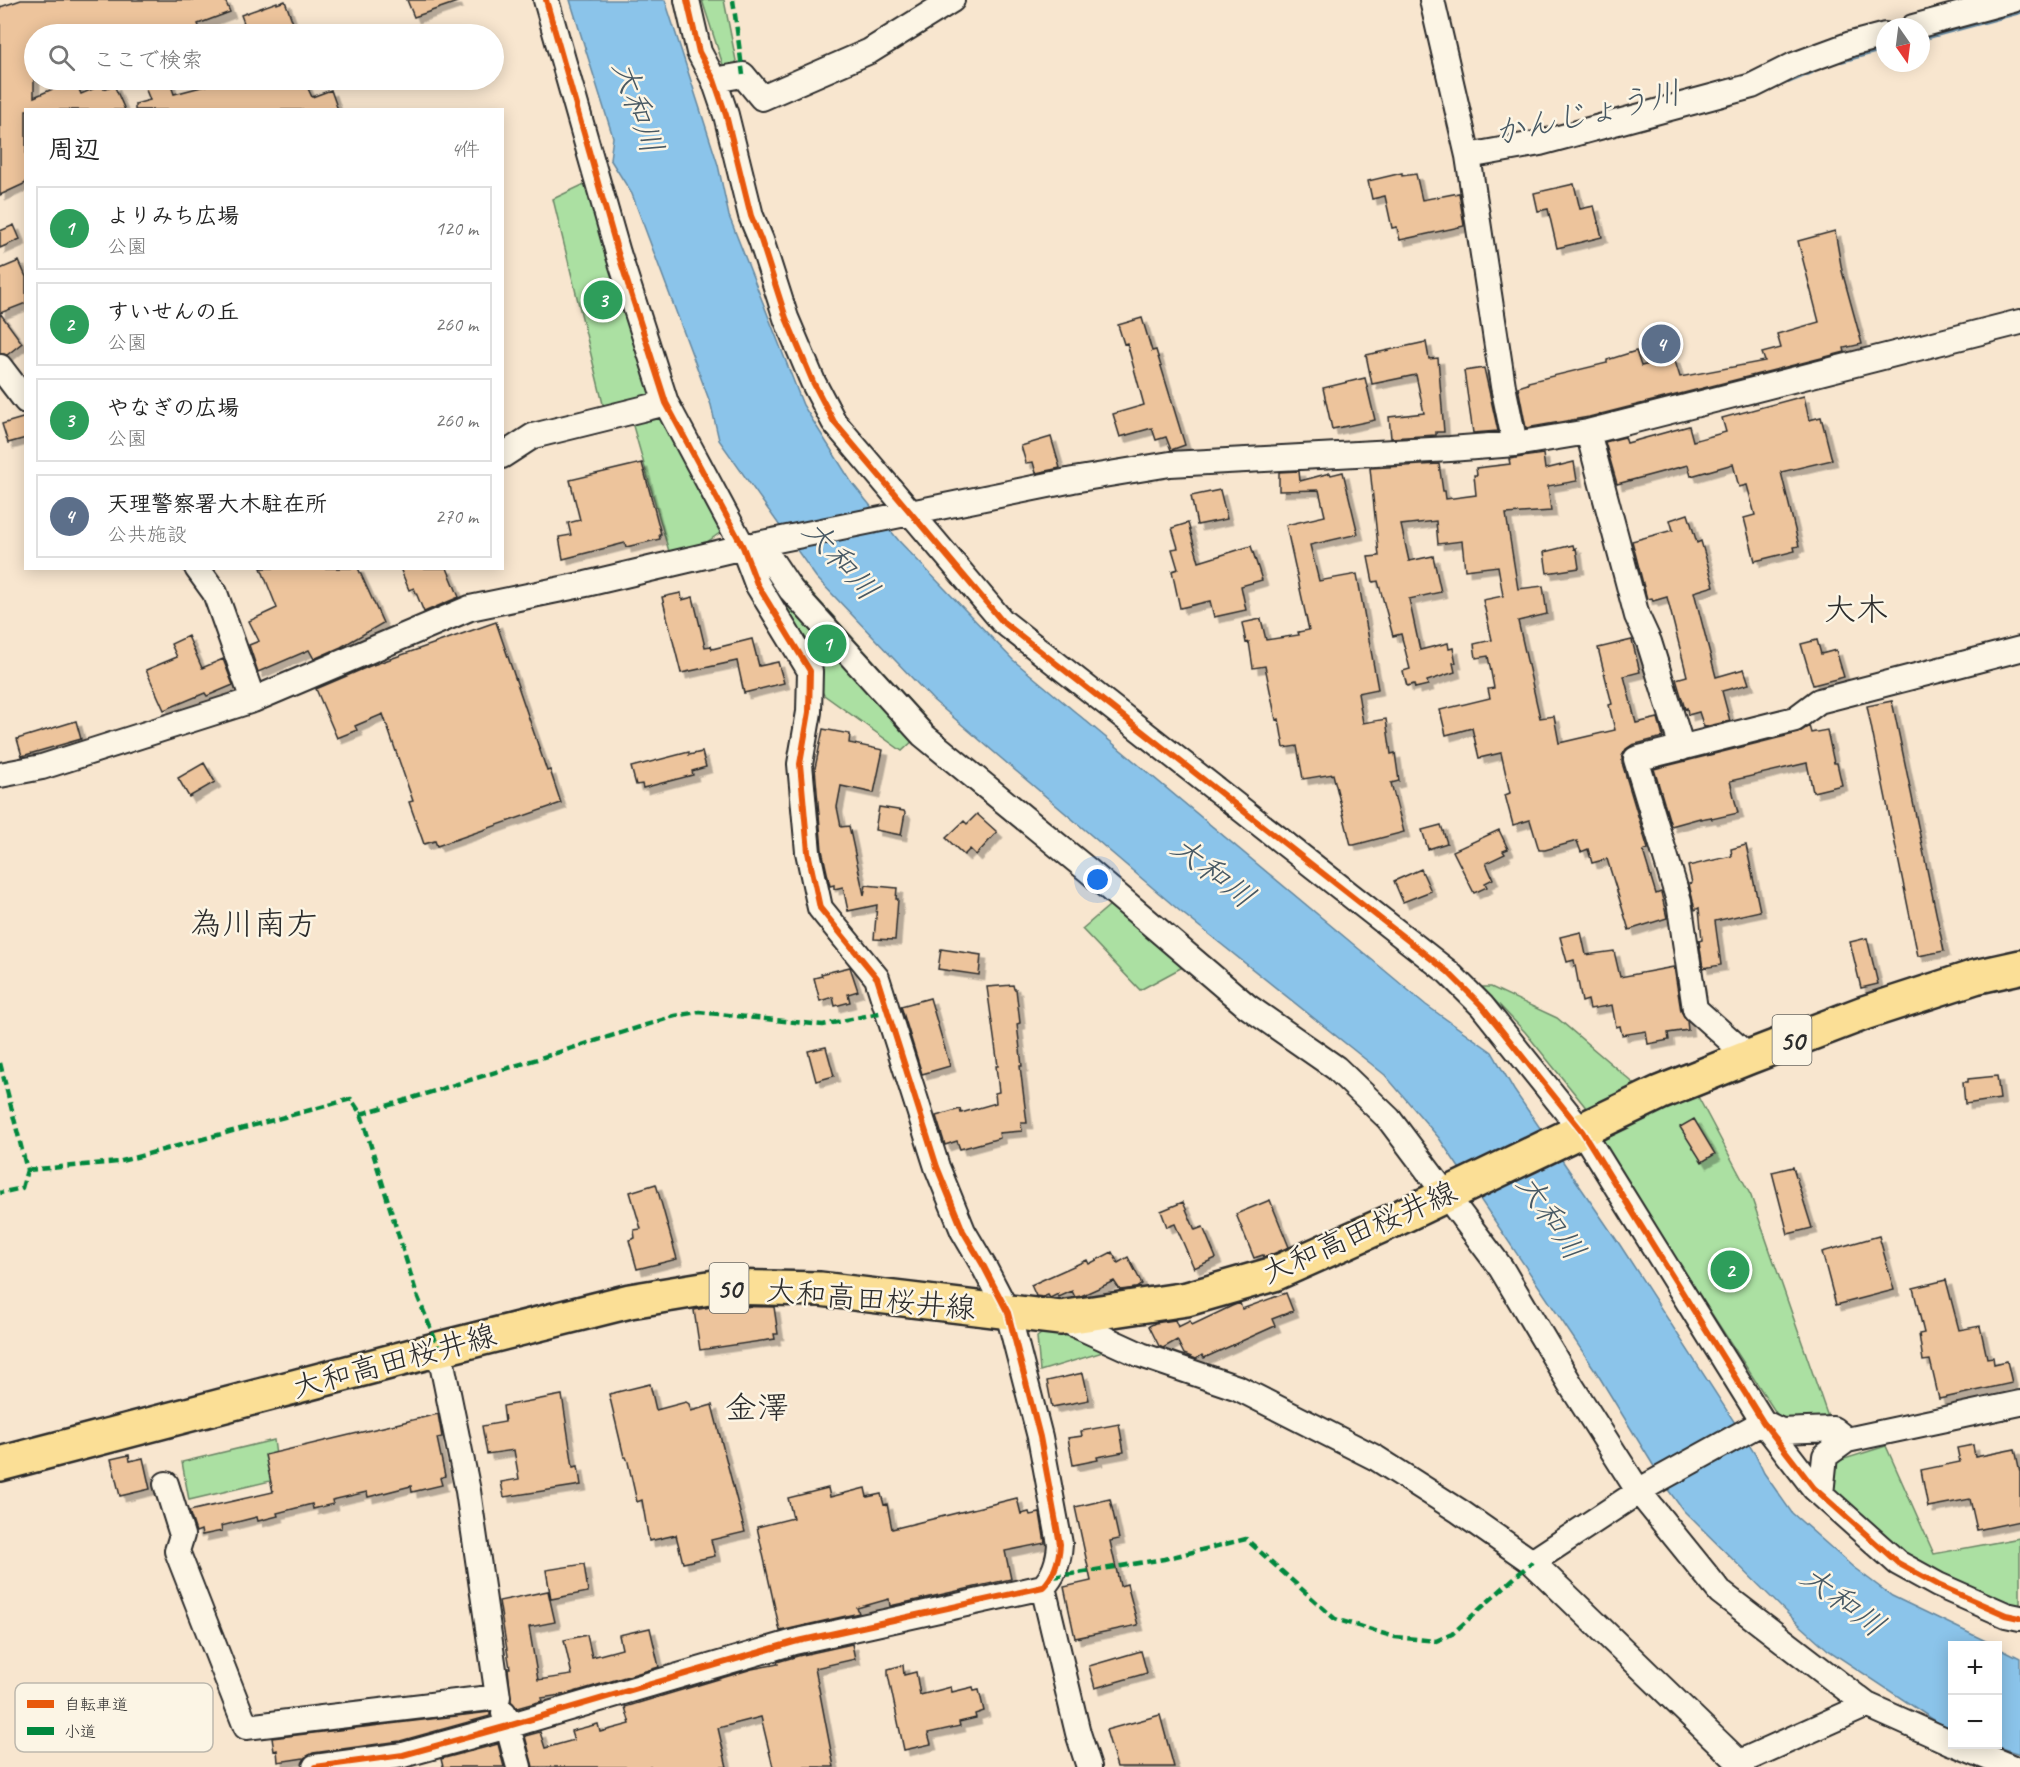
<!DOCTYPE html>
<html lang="ja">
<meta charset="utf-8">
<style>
:root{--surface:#fff;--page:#f2f2f2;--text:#222;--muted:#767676;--line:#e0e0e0;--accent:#c8321e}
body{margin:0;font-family:Caveat,"Klee One",sans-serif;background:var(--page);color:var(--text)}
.controls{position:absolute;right:18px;bottom:18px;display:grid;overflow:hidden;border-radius:0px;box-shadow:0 3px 15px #0003}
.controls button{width:54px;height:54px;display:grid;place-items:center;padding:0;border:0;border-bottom:2px solid var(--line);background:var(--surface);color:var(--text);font:30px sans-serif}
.compass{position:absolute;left:1876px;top:18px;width:54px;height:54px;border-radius:50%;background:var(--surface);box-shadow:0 3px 15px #0003;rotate:166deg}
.you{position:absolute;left:1098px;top:880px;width:21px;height:21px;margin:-15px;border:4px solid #fff;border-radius:50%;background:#1a73e8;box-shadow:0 0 0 9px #1a73e833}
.badge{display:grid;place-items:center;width:39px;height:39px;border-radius:50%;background:var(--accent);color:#fff;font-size:20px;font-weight:700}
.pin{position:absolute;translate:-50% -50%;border:3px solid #fff;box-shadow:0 2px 6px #0006}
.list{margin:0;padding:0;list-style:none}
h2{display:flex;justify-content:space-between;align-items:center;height:78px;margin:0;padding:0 24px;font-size:26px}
h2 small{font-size:20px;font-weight:400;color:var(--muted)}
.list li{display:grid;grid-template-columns:39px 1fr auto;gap:18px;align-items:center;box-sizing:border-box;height:84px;margin:0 12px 12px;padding:0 12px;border:2px solid var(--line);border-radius:0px}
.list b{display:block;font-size:22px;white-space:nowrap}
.list p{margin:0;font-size:20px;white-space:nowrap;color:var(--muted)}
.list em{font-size:20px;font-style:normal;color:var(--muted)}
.icon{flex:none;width:33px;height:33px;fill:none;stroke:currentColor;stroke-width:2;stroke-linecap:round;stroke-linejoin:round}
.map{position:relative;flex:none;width:2020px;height:1767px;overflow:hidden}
.search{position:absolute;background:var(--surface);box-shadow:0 3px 15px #0003;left:24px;top:24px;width:480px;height:66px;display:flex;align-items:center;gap:15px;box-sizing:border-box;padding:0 21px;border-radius:33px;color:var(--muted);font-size:22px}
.panel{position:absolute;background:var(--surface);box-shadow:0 3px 15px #0003;left:24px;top:108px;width:480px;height:462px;border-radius:0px}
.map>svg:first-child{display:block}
</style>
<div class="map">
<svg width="2020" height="1767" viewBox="0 0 2020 1767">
<defs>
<filter id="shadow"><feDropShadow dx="5.5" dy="5.5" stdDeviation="0" flood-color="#0004"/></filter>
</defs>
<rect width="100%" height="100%" fill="#f8e6cf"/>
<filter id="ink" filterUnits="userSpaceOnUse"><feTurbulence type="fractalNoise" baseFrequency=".0167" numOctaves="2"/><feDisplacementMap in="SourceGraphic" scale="12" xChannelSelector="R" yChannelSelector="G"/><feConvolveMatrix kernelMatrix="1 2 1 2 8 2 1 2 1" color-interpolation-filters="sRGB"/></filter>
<g filter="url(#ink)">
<!-- green -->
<path fill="#abe0a2" stroke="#6b8666" stroke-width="1.5" d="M702,0h22l14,71 -12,3z
M591,181l68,220 -54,11 -52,-213z
M664,406l57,126 -21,15 -30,8 -39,-136z
M794,573l137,151 -29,27 -78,-56 -56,-101 2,-5z
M1116,900l74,63 -50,27 -58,-61z
M1482,987h9l66,31 87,74 -52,23 -67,-83z
M1696,1093l55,103 78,224 -47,2 -183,-282z
M1049,1328l38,10 16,14 -63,19 -3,-34z
M274,1440l5,39 -90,21 -7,-38z
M1886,1446l48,108 86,-16v68l-16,-4 -94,-44 -79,-69 7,-28z"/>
<!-- water -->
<path fill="#8bc4ea" stroke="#65879e" stroke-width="1.5" d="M570,0h95l53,165 11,51 74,189 49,78 47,58 114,119 413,345 66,47 22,38 106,155 135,209 9,19 28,40 61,54 39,29 102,49 -42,1v86l-124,-82 -37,-33 -108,-107 -14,-19 -74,-121 -156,-232 -54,-63 -204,-163 -248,-212 -117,-123 -97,-137 -8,-35 -79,-211 -22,-35 3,-22z
M1998,1647l22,11v96l-29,-9 7,-1z"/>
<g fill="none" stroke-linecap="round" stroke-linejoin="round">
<!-- stream -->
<path stroke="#65879e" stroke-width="6" d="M1921,38l99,-27
M1841,60l44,-12
M1788,81l24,-10"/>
</g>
<!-- building -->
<path fill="#edc49c" stroke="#2b2b2b" stroke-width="1.5" filter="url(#shadow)" d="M21,0h204l5,12 -32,12 4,10h-168v63l39,-17h2l6,14 21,-9 2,4 10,-4 11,25h-99v73l-26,12v-188z
M407,0h49l1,2 -43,15z
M285,1l12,33h-49l-7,-19 36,-13v2z
M142,80h27l5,14 54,-14h76l8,17 19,-7 7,20h-203v-6l15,-4z
M1402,173v3l14,-2 6,26 37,-7 5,33 -64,14 -3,-13 -5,1 -7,-32 -13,3 -4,-18z
M1574,184l6,25 14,-3 8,31 -45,11 -9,-39 -10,2 -4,-18z
M14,225l6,14 -20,9v-17z
M1835,231l7,40 20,73 -18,4 1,4 -256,65 -63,11 -8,-41 10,-3v-2l79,-19v-3l29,-9 5,15 33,-8 6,19 85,-16 -3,-8 19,-5 -4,-14 42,-12 -21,-81z
M19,261l7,16v26l-26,10 22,30 -15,12 -7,-2v-84z
M1142,318l10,33 4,-1 29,95 -14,5 -5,-13 -10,3 -4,-12 -32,9 -7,-23 31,-9 -17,-62 -3,1 -6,-19z
M1426,342l3,17 9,-1 6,74h-8v3l-45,3 -2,-21 35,-4 -8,-38 -44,9 -6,-29z
M1484,368l14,63 -25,2 -9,-62z
M1365,378l10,42 -43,9 -9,-41z
M1804,396l5,24 12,-3 11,43 -51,12 18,74 -5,1 1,4 -40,10 -11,-43 11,-3 -8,-30 -8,2 -6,-23 -42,12 -3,-11 -71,19 -12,-42 20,-5 2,6 62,-17 4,15 33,-9 -4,-14z
M26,417v21l-18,5 -6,-19z
M1051,437l9,31 -24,5 -3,-11 -7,1 -5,-17z
M1543,454l2,15 29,-7 3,19 -29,5 3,25 -45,3 12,75 25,-3 4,28 -29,7 22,97 14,-2 5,27 56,-13 -6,-25 3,-1 -14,-56 34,-8 8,32 -16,4 12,47 22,-5 5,19 -31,8 -6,4 -4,7v7l26,86 -5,2 13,43 5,-2 6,26 -38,12 -22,-71 -15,4 -4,-14 -7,3 -4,-11 -32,9h-6l-9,-30 -17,5 -8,-30 5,-2 -9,-40 -22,5 -7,-30 -26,7 -6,-25 50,-12 -2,-9 6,-1 -6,-32 -12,2 -2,-14 18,-4 -9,-40 20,-4 -5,-30 -33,4 -3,-29 -24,3 -2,-23 -35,4 8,36 24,-5 8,36 -32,7 11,51 28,-7 1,6 4,-1 3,15h-3l2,9 -28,9 1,4 -13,3 -1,-4 -7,2 -4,-15 7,-2 -9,-35 -8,2 -15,-55 -5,1 -5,-25 11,-1 -9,-88 69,-4 4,27h2l1,8 30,-4 -2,-20h3l-1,-7 34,-4 -1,-5z
M642,463l19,71h-2l1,5 -34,8 -1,-4 -62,16 -4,-22 12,-2 -3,-12 12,-3 -10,-40z
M1299,471l1,10 30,-8 1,2 12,-3 15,62 -48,11 9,36 38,-7 21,115 -20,4 5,30 23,-4 5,35 4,-1 4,28 -8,2 13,49 -50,13h-3l-18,-71 -30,5 -6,-33 -13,2 -5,-29 -3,1 -11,-54 -12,2 -4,-26 -3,1 -4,-20 19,-4 5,21 33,-5 -1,-3 11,-2 -23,-105 39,-9 -6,-26 -40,1v-19z
M1220,490l7,29 -30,6 -6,-29z
M1688,514l9,29 4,-2 13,45 -20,6 22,85 28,-8 5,15 -27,7 8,30 -26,6 -5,-15 -11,3 -1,-7 -2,1 -9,-30 11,-3 -20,-79 -14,4 -1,-3 -5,1 -15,-58 41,-11 -3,-10z
M1188,523l11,39 52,-16 11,34 -21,6 5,24 -32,7 -4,-16 -30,7 -8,-37 6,-2 -6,-20 6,-1 -6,-20z
M1573,545l1,4 2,-1 3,20 -32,5 -3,-21z
M261,568h97l25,55 -42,24 -27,12 -5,-9 -51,22 -9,-27 10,-4 -10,-20 28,-13z
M400,568h47l12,29 -35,15 -10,-24 -5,2z
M681,593l1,7 11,-3 12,50 6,-1 1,3 40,-10 7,27 19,-4 6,21 -40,10 -7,-32 -56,12 -19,-76z
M496,622l51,149 3,-1 11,33 -124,43 -2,-5 -11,3 -15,-42 4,-1 -30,-87 -28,12 2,4 -20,8 -21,-49 54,-23z
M188,636l14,32 21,-9 10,26 -26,11 -2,-3 -41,17 -18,-40 31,-13 -6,-13z
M1817,640l4,14 15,-4 8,27 -31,8 -12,-41z
M1892,701l52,250 -26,5 -51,-250z
M76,721l5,18 -59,17 -5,-17z
M1809,726l2,7 16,-3 7,33h3l5,22 -29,7 -6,-29 -77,18 8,32 -26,6 -1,-2 -11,2v-1l-29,8 -17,-57 144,-36z
M823,729l27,5 -1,9 34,7 -9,43 -33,-7 -4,21 4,20 8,-1 15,69 2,-10 31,3 -1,11h2l-3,41 -21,-1 3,-34 -29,6 -5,-24 -9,2v-4l-4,1 -8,-36 -7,-82z
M689,752v3l13,-3 4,15 -14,4 1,4 -31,8 -19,5 -1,-4 -6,1 -5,-18z
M204,763l11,19 -26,15 -11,-19z
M879,807l25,4 1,2 -4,22 -26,-5z
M977,814l20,18 -21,23 -6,-6 -6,6 -18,-17 18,-17 3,3z
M1441,825l6,18 -19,6 -6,-19z
M1499,830l9,19 -5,2 2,3 -19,9 7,16 -8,4 2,4 -13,6 -21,-42z
M1746,845l14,66 -45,10 6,44 -18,3 -4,-27 3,-1 -3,-32 -4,2 -6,-26 3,-1 -4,-17 44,-10 -1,-7z
M1421,869l10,22 -28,11 -9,-21z
M1581,932l5,23 28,-4 6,26 54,-10 7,44 6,10 1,9 -20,3 1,7 -21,4 -2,-13 -24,4 -2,-9 -4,1 -4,-22 -22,4 -2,-9 -6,2 -8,-42 -7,2 -7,-25z
M1867,938l11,46 -17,4 -11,-46z
M941,949l40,6 -2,20 -41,-6z
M850,967l8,24 -10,3 2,8 -15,4 -2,-9 -13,4 -6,-23 8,-2 -1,-2z
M1013,985l1,4h2l4,34 -3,1 5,42h-2l7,57h-6l1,8 -23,2 1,5 -40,11 -3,-8 -12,4 -9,-29 24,-7 1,4 35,-10 -1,-10 4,-1 -3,-26h2l-11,-79z
M930,998l20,68 -28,8 -21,-68z
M826,1047l8,29 -18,5 -8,-30z
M1997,1076l3,23 -35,5 -2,-22h5v-3z
M1694,1119l21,35 -13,8 -22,-35z
M1793,1167l19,61 -24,6 -16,-62z
M656,1184l21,75 -40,10 -8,-29 6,-2 -1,-8 7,-1 -11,-37z
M1270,1200l19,47 -21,9 -4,1 -1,-2 -9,3 -18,-44z
M1183,1202l12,28 8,-3 13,31 -22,10 -19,-44 -8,3 -6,-16z
M1879,1236l15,54 -58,15 -14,-53z
M1112,1252l6,11 10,-6 14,27 -6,4 -16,2 -6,-9 -33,15 -6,1 -3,-6 -13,6 -1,-3 -8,4 -2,-3 -5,2 -7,-1 -5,-11 56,-25 2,4z
M1946,1280l13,50 21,-4 7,32 6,-1 1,7 13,-3 5,22 -73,16 -9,-39 -7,1 -4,-27 5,-1 -11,-45z
M1286,1293l7,18 -21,8 3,7 -71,32 -2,-3 -6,4 -12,-5 -7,-14 -14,8 -4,-2 -10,-20 6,-3 20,-3 3,7 12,-6 2,4 40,-19 8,-3 2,6z
M716,1306l58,1 4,27h-4l1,5 -75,11 -6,-40z
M1083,1373l6,27 -37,7 -5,-26z
M650,1384l6,26 30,-8 3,2 2,7 21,-6 33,127 -34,8 4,16 -32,7 -7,-28 -27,6 -7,-41 -5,2 -9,-40 -2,-5h-2l-15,-63z
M562,1395l11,72 5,-1 3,19 -77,12 -3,-15 18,-3 -5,-29 -27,4 -5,-28 23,-4 -2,-16z
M438,1414l4,23 -5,1 8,38 -5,2 2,7 -30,7 -1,-6 -43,11 -1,-5 -35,8 1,4 -20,5 -1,-5 -35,9 1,3 -20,5 -1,-4 -36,9 1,5 -20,4 -1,-5 -5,2 -7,-21 84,-19 -8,-37z
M1119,1424l5,28 -27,5 1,3 -25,5 -5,-27 14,-2 -1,-5z
M1973,1445l2,12 40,-8 5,23v49l-43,9 -7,-31 -42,8 -7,-37 39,-8 -3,-14z
M129,1455l1,6 13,-3 7,31 -30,7 -9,-37z
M828,1488l2,9 35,-9 2,9 14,-3 3,11 3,-1 5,25 125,-31 4,16 8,-2 1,3 10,-2 5,30 -40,8 6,28 -121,27 -1,-7 -32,9 2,5 -79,18 -23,-104 36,-9 -5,-20z
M1110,1499l9,40 -9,2 10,45 7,-2 11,41 -63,13 -11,-51 27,-6 -16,-74z
M584,1564l4,28 -37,7 -5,-29z
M548,1591l7,31 -26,5 9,53 34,-5 -8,-35 23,-5 5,22 30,-8 -3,-14 31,-7 9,39 -92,27 -26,4 1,3 -25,7 -6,-7 -3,-33h2l-11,-67z
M852,1644l3,15 -40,9 19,99h-61l-12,-50 -43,11 9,39h-194l-8,-31 15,-4 5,16 29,-8 -3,-9 27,-7 2,8 30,-8 -5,-17 127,-38 26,-5 -1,-2 21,-6z
M1141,1651l6,22 -52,15 -6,-22z
M903,1665l1,10 12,-3 4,23 31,-8 1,5 21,-5 1,4 5,-1 5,21 -9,3 1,4 -17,4 1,4 -32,7 3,11 -27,6 -16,-75v-6z
M490,1712v4l-90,25 -87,12 -9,5 -26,4 -1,-12 -3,1 -2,-13z
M1160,1715l14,52h-57l-11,-37z
M498,1744l6,23h-61l-2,-8z"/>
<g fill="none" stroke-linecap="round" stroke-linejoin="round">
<defs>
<path id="street" d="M687,0l12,52 15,28 12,35 25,101 10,24 25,78 27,64 21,40 168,199 446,351 34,34 100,125 181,291 51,66 84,75 40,22 68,30 14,3
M1432,0l36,156 35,230 12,58
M1913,27l100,-27
M714,80l29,-5 19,23 108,-47 82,-51
M1468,156l72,-13 212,-57 42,-21 57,-21 34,-9
M0,367l26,34
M1588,432l49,184 12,26 33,106
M502,456l31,-20 133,-33
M743,547l28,13 20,30 132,145 166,136 158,135 89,62 53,51 112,149 71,119 67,105 81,100 147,113 85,38
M197,568l18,25 38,107
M0,775l42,-8 211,-67 217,-92 116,-24 157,-37 330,-67 97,-16 280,-15 65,-5 73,-12 432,-110
M1749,1057l-54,-48 -16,-108 -43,-142 159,-40 24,-18 201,-52
M1060,1318l81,37 97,33 138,70 83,53 73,51 212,205
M1763,1422l18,9 52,-2 14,11 173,-37
M166,1484l16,51 -5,16 69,176 252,-30 -30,-206 -29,-142
M1821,1494l4,-38 22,-16
M1532,1562l115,-76 116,-64
M1043,1587l35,146 11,34
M504,1713l15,54
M1955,1744l56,23
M1740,1762l127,-57
M315,1767l88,-12 105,-29 286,-84 249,-55c12,-12 16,-26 17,-43l-20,-107 -32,-124 -25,-48 -20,-34 -26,-64 -60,-189 -57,-70 -12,-56 -8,-88 9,-52 1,-41 -53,-87 -14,-37 -77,-144 -48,-150 -72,-253"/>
<path id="primary" d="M0,1464l439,-115 191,-48 85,-14 105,2 240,29 127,-19 87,-25 118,-53 267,-128 90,-36 115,-44 111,-36 45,-10"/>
</defs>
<!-- street casing -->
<use href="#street" stroke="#2b2b2b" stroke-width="28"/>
<!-- primary casing -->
<use href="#primary" stroke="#2b2b2b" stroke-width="38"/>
<!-- street -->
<use href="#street" stroke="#fcf5e5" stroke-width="24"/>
<!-- primary -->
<use href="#primary" stroke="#fbdf96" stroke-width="33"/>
<!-- quiet -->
<path stroke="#00873e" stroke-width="4.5" stroke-dasharray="9 4.5" stroke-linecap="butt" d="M733,0l10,75
M0,1063l27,107 -5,18 -22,5
M361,1114l314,-98 24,-4 124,13 66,-14
M27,1170l91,-8 233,-63 10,15 56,181 22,54
M1053,1577l111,-18 82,-20 89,80 60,18 41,4 16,-7 80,-72"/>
<defs>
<path id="cycleway" d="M687,0l12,52 15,28 12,35 25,101 10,24 25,78 27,64 21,40 168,199 446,351 34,34 100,125 181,291 51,66 84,75 40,22 68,30 14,3
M315,1767l88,-12 105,-29 286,-84 249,-55c12,-12 16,-26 17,-43l-20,-107 -32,-124 -25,-48 -20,-34 -26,-64 -60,-189 -57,-70 -12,-56 -8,-88 9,-52 1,-41 -53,-87 -14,-37 -77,-144 -48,-150 -72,-253"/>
</defs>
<!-- cycleway casing -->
<use href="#cycleway" stroke="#fcf5e5" stroke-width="10"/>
<!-- cycleway -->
<use href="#cycleway" stroke="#e8590c" stroke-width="6"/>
</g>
</g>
<g text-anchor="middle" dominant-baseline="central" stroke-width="5" stroke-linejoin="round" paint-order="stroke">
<!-- shield labels -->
<g fill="#fcf5e5" stroke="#6a6863" stroke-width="1.5">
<rect x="1772.5" y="1015" width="39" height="50" rx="4.5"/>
<rect x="709.5" y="1263" width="39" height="50" rx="4.5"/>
</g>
<g font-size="28" font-weight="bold" fill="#2b2b2b">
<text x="1792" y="1040">50</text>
<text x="729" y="1288">50</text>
</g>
<!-- street labels -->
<g font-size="30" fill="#2b2b2b" stroke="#fcf5e5">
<text transform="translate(1359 1232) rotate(-24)">大和高田桜井線</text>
<text transform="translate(871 1299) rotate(5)">大和高田桜井線</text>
<text transform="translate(394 1361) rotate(-15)">大和高田桜井線</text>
</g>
<!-- water labels -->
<g font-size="32" font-style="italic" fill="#485964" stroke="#fcf5e5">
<text transform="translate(638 107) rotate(71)">大和川</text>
<text transform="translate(1587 113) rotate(-13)">かんじょう川</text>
<text transform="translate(841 560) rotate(48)">大和川</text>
<text transform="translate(1213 872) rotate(38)">大和川</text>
<text transform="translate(1551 1217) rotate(56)">大和川</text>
<text transform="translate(1843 1601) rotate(37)">大和川</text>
</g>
<!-- neighbourhood labels -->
<g font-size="32" fill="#2b2b2b" stroke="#fcf5e5">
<text x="1856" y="609">大木</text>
<text x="254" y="923">為川南方</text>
<text x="757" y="1407">金澤</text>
</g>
</g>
<!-- legend -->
<rect x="15" y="1683" width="198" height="69" rx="9" fill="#fcf5e5" stroke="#bdb8ad" stroke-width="1.5"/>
<rect x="27" y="1700" width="27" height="8" fill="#e8590c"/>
<rect x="27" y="1727" width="27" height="8" fill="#00873e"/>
<g font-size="16" fill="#2b2b2b">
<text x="64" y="1710">自転車道</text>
<text x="64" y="1737">小道</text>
</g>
</svg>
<div class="controls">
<button>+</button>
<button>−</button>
</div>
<svg class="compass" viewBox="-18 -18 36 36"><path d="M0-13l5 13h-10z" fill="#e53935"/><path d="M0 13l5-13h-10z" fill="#767676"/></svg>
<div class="you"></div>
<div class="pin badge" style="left:827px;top:644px;background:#2e9e5b">1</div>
<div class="pin badge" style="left:1730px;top:1270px;background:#2e9e5b">2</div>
<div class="pin badge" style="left:603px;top:300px;background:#2e9e5b">3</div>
<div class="pin badge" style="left:1661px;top:344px;background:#5c6f8a">4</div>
<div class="search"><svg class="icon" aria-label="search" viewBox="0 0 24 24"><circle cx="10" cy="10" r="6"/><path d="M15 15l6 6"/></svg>ここで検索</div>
<section class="panel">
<h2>周辺<small>4件</small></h2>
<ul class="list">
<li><span class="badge" style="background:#2e9e5b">1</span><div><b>よりみち広場</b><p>公園</p></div><em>120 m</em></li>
<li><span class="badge" style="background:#2e9e5b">2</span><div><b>すいせんの丘</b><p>公園</p></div><em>260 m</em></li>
<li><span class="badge" style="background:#2e9e5b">3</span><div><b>やなぎの広場</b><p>公園</p></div><em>260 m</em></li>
<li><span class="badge" style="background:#5c6f8a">4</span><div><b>天理警察署大木駐在所</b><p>公共施設</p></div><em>270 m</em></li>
</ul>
</section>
</div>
